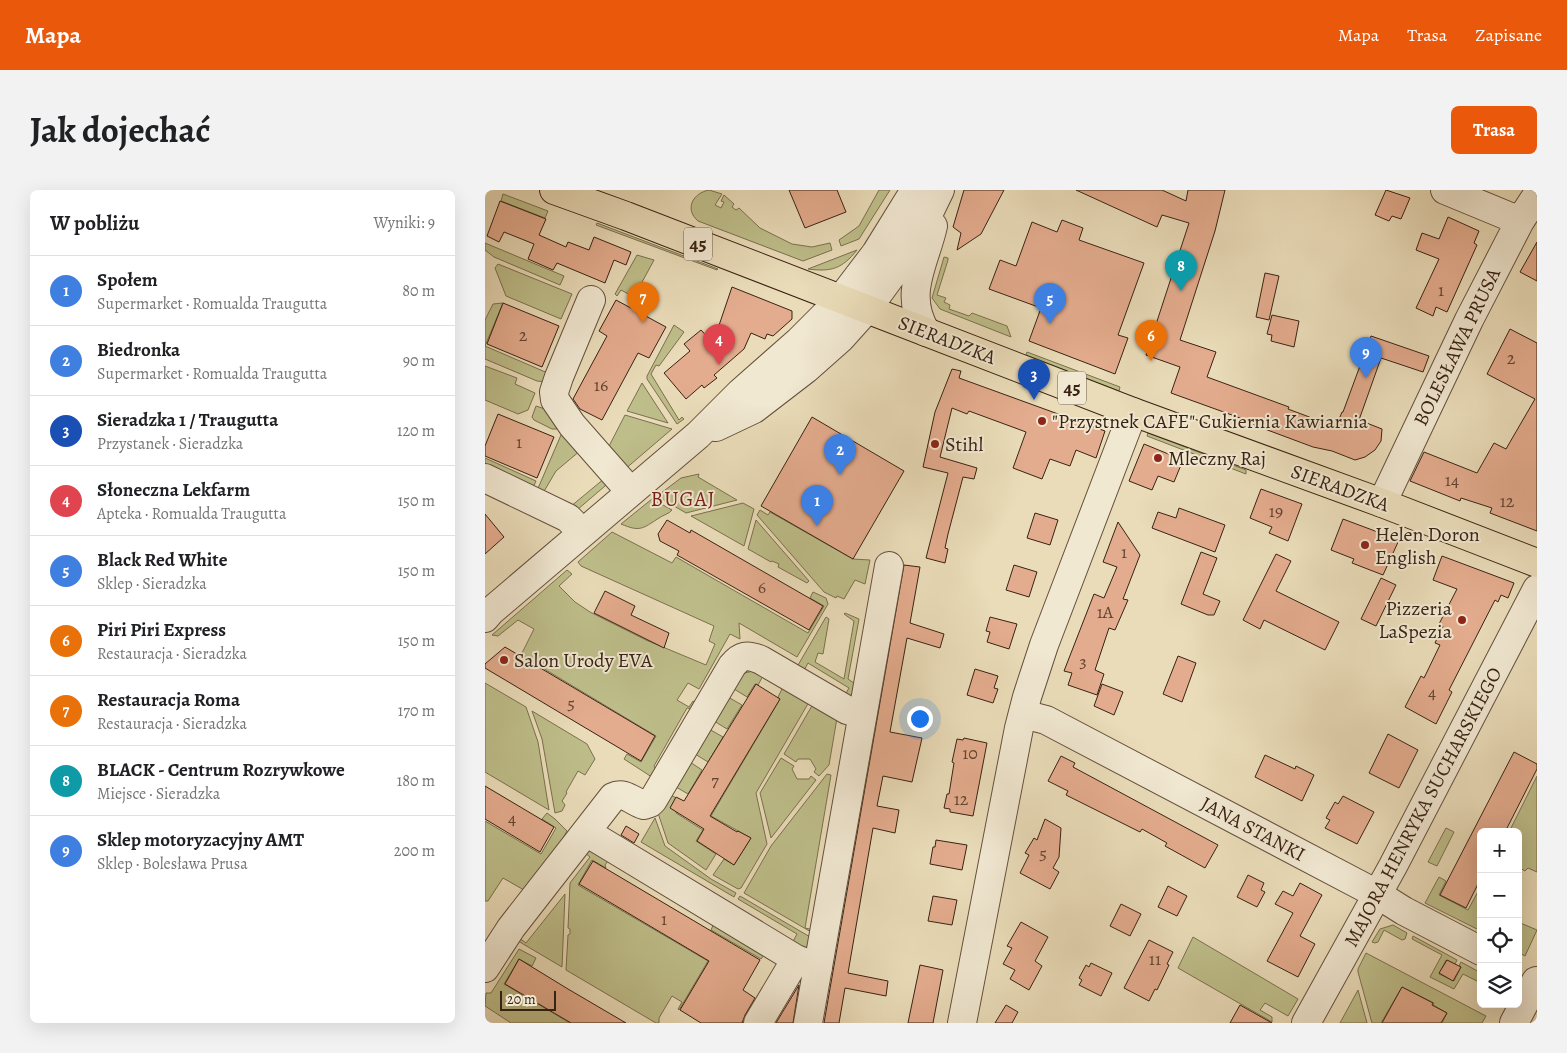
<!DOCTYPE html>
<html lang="pl">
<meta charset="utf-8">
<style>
:root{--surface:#fff;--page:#f2f2f2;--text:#202124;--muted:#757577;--line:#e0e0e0;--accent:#ea580c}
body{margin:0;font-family:Alegreya,serif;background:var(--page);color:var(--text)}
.controls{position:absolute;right:15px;bottom:15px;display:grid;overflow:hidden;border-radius:8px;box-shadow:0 5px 20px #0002}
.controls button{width:45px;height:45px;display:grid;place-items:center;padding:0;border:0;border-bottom:1px solid var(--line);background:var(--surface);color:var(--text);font:25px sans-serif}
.scale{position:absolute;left:15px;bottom:12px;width:56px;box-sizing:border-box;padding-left:5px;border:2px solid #382214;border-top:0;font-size:14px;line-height:18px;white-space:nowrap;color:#382214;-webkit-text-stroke:4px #f1e8d2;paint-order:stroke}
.you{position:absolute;left:434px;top:528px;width:18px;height:18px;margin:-12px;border:4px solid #fff;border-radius:50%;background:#1a73e8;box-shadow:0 0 0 8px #1a73e833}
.badge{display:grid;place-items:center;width:32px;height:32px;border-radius:50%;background:var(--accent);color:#fff;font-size:16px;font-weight:700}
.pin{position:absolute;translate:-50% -41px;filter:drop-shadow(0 1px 2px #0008)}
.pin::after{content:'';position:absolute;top:26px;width:18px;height:15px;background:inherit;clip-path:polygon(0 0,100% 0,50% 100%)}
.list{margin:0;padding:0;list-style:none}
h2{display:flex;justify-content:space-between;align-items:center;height:65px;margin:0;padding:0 20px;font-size:21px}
h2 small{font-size:16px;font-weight:400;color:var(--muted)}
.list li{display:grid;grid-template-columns:32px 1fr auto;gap:15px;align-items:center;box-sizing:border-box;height:70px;padding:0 20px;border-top:1px solid var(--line)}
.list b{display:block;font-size:19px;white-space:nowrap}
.list p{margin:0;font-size:16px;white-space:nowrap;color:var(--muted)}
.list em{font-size:16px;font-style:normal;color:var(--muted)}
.icon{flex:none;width:28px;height:28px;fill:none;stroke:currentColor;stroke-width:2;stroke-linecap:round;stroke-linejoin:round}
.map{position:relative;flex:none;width:1052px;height:833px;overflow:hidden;border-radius:8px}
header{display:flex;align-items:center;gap:30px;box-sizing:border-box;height:70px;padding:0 25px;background:var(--accent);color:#fff}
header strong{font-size:24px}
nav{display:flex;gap:28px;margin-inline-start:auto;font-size:18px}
.intro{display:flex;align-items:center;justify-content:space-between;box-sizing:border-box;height:120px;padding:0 30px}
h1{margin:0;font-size:35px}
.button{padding:12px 22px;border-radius:8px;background:var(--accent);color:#fff;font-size:18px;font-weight:700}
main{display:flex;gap:30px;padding:0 30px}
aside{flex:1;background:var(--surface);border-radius:8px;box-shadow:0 5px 20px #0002}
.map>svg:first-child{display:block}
</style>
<header>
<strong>Mapa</strong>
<nav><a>Mapa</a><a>Trasa</a><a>Zapisane</a></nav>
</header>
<div class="intro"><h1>Jak dojechać</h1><a class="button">Trasa</a></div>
<main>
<aside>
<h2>W pobliżu<small>Wyniki: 9</small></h2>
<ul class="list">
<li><span class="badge" style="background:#3f7fe0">1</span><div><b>Społem</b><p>Supermarket · Romualda Traugutta</p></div><em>80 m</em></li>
<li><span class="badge" style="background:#3f7fe0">2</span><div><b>Biedronka</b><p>Supermarket · Romualda Traugutta</p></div><em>90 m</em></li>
<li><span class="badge" style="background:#1a4fb4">3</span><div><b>Sieradzka 1 / Traugutta</b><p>Przystanek · Sieradzka</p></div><em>120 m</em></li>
<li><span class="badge" style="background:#e0444e">4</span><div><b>Słoneczna Lekfarm</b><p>Apteka · Romualda Traugutta</p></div><em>150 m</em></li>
<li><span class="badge" style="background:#3f7fe0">5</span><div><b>Black Red White</b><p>Sklep · Sieradzka</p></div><em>150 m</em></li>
<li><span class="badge" style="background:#e8710a">6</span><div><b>Piri Piri Express</b><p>Restauracja · Sieradzka</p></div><em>150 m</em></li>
<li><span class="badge" style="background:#e8710a">7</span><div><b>Restauracja Roma</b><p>Restauracja · Sieradzka</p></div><em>170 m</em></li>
<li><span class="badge" style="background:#0f9aa8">8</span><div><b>BLACK - Centrum Rozrywkowe</b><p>Miejsce · Sieradzka</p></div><em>180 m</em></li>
<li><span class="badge" style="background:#3f7fe0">9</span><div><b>Sklep motoryzacyjny AMT</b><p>Sklep · Bolesława Prusa</p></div><em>200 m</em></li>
</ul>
</aside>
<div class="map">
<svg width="1052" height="833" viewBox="0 0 1052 833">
<rect width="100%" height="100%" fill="#eadcb9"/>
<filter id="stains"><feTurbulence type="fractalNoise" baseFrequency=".004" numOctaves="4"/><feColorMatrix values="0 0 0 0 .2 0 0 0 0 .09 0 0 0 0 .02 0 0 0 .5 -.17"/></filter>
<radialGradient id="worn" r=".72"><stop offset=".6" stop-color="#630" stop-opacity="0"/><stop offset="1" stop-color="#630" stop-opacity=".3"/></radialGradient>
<!-- green -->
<path fill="#bebe8a" stroke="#7b704f" d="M224,0l13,4 -7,11 6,3 3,-6 -3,-1 3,-6 10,9 -2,3 4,3 3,-2 21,20 32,16 20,3 18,-4 2,7 -29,11 -105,-40c-14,-12 -5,-28 11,-31z
M394,0h11l-31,49 -18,7 -2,-6 20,-14z
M18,4l45,17 -3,7 -44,-17z
M112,33l121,46 -1,1 -121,-45z
M0,53l79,33 -4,9 -66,-28 -9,-7z
M372,60c-15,19 -26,22 -49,19z
M152,65l17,5 -20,37 -13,-7 -4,6 -2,-2z
M459,67l4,1v2l-11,35 9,3 -2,4 6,3 -1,4 20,7 3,-3 35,13 4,11 -71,-28 -8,-11z
M13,74l74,30 -11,25 -55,-23 -11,-28z
M18,113l-18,43v-26l8,-16z
M189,135l10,7 -25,34 -3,-1 -5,9 28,46 3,-3 2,2 -7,5 -30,-45v-3z
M0,156l65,28 -3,8 -10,-1 -52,-22z
M542,162l93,35 -1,4 -93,-36z
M0,176l32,12 -2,6 20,9 -7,17 -10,4 -33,-14z
M157,193l26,40 -41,-12z
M51,216l9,3 15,20h-8l-18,-9 -2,-3z
M140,225l47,14 -48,41 -16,-22z
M85,239l11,21 -25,21 -13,22h-7l25,-58z
M663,243l98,37v4l-99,-38z
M0,268l51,23 -6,13 -45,-23z
M214,284l-1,3 39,23 -51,13 -29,-17 24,-18z
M120,288l7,2 -35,30 -7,-3z
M167,309l20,11c-3,4 -9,5 -13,8 -17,11 -19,14 -38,6z
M258,313l11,6 -10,37 -53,-30z
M275,320l8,5 2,-3 83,47 17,1 -5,24 -10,-4 -11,19 -7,-3 -1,2 -12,-6 -67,-77z
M271,330l53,61 -2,2 -29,-16 1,-3 -7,-3 -1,1 -23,-13z
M127,342l60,31 4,-6 132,76 16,-27 -14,-8 3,-6 13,6 2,6 -31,53 -58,-34 1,16 -10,-5 -31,55 -11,-6 -11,17 12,7 4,-6 8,6 -2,3 -12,-2 -33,58 6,12 -2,3 -34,-22 3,-5 14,8 15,-26 -135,-81 13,-26 -16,-9 -20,16 -6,-1 75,-65 5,4 -13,12 16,16 15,10 56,28 60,25 9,-21 -6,-3 5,-15 -133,-60 -3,-4z
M360,423l14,6 -11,60 13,9 -2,12h-17l7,-12 -41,-25 -7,13 -7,-4 32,-55 3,2 -6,35 -5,-1 -3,9 29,17 10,-58 -10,-7z
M269,481l10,3 -6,11 -3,-1 -8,13 -13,-8 10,-16z
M0,493l41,24 12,35 11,68 -64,-38z
M299,495l25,17 -53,91 11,51 -26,44 -3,1 -25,-14 11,-16 10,6 17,-27 -40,-22 69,-117 -2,-2z
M243,507l14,8 -15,24 -13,-8z
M328,514l24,14 -8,47 -10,11 -5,-4 2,-3 -6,-10h-12l-2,3 -12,-8z
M47,521l55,33 8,15 -10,16 -7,-4 -12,21 1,1 -5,8 3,4 -3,6 -7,2 -13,-74z
M224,539l14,8 -15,25 -13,-8z
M296,568l13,8 -2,3 5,10h12l2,-3 5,4 -45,58 -11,-45z
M205,572l12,8 -14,24 -12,-7z
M342,584l4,1 -26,153 14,3 -1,5 -74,-43 27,-47z
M1052,586v96l-9,-4 -3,3 -7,-4v-35h-9z
M186,605l12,7 -7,11 27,17 -7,11 20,13 -10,16 -38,-27 -10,-30z
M62,623l8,6 12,12 -10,18 -33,41 -21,-12 -15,23h-3v-80l56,33 15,-26 -14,-9z
M170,628l10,28 46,33 25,14 -2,4 -93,-55z
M961,638l8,4 -17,34 -9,-4z
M104,657l19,14 -3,4 1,3 -14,-8 -14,25 130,76 -29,49 -1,-1 4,-7 -10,-6 -13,22v5h-3l-90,-53 2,-35 2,-1v-5l-2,-1 2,-45 20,-26 -5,-4z
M954,687l7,4 -7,14 29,15 13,-24v45l-56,-28z
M80,704l-3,73 -49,-29 2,-3 11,8z
M255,706l77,45 -2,10 -25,-4 7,-13 -59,-35z
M1033,732l19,8 -12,26 -7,-4z
M229,733l52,29 -5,7 -50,-29z
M908,735l14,8 -2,6 -3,1 -18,-10 -6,12 -3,1 -3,-1 8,-13z
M928,746l44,24 -2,4 -9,-4 -7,14 15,7 7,-14 -2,-1 2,-4 20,11v10l-18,-9 -9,15 -24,-12 12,-22 -30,-16z
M708,747l105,62 -10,17 -23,-13 -5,7 12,7v5l-94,-54z
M34,759l17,9 -4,8 -13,-7 -15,25 66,39h-59l-26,-17 1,-13h5z
M881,763l120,63 -4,7h-40l5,-10 -14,-8 1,-2 -32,-16 -21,36h-9l-14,-51v-3z
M873,800l9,33h-27z"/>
<!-- building -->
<path fill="#e4ac8e" stroke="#382214" d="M304,0h48l9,22 -41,16z
M479,0h40l-23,44 -24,16 4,-17 -8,-6z
M591,0h86l24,11 2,-11h37l-10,41 -35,109 36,12 -9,25 82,30 -1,2 48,18 6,-15h1l28,-76 58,20 -6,16 -42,-14 -22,62 23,9 -1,12 -6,9 -10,7 -10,3 -23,-9 -19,-4 -59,-22v-2l-83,-30 9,-26 -34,-12 43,-132 -27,-8 -5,12z
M901,0l24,8 -9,21 -9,-3 -3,5 -14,-6z
M15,11l46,18 -7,16 27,12 2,-5 21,8 5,-13 37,15 -5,13 -12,-5 -9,23 -48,-20 -4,7 -25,-11 6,-15 -30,-12 -5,10 -12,-6z
M963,27l31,14 -5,12 3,2 -30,67 -11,-5 -3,9 -17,-8 23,-49 -23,-9 6,-17 17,6z
M577,30l21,8 -4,12 65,23 -26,72 10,3 -13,36 -86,-33 12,-33 -52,-19 11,-29 16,6 16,-44 25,10z
M1052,52v39l-17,-9z
M780,83l14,3 -10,44 -13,-3z
M247,97l60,24v8l-19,17 -6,-2 -2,5 -14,-6 -7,16 -30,26 3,3 -13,10 -2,-3 -16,14 -22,-26 26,-22 -6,-7 17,-14 12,13z
M131,110l50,27 -17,31 -11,-5 -36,67 -22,-11 -7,-10 34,-63 -8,-5z
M18,113l56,23 -17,41 -55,-23z
M787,125l27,6 -5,26 -23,-6 1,-6 -5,-1z
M1025,139l27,14v188l-47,-18 2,-5 -31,-10 -1,3 -50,-20 14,-29 53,21 17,-30 12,6 29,-50 -48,-25z
M467,179l9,2 -2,7 146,53 -9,27 -20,-8 -6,16 -20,-7 -8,20 -29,-11 13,-36 -57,-21 -2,3 -15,-6 -12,49 37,11 -3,11 -11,-2 -15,57 -3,14 3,1 -3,14 -19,-5 22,-85 -25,-6 12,-55z
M13,224l56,23 -17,41 -52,-22v-10z
M327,227l92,54 -51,88 -92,-53z
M659,254l39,16 -9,22 -16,-6 -6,14 -23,-9z
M776,299l41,15 -14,37 -19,-8 3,-6 -22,-9z
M694,318l46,17 -10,27 -63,-24 6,-16 18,6z
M550,323l23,7 -8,25 -23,-7z
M0,324l19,23 -19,17z
M858,329l56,21 -16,35 -31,-12 2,-4 -23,-9z
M182,330l23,13 1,-3 132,76 -14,24 -132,-75 2,-4 -19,-10 -2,-7z
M633,332l22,33 -17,44 5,1 -13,30 -6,-2 -14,42 9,4 -7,21 -29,-10 4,-12 -8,-2 30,-77 10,4 13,-31 -14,-5z
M716,362l16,6 -14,36 17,7 -6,14h-6l-27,-11z
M791,364l15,7 -15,30 63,31 -14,28 -61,-30 -4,9 -17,-9z
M957,366l72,27 -6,15 -7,-3 -3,7 -3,-2 -46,90 3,2 -16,32 -31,-17 16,-31 3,2 16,-33 -5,-2 8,-17 -4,-2 18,-35 -24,-9z
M419,375l16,2 -10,56 34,11 -4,14 -33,-10 -17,94 32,6 -10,44 -29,-6 -6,30 22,4 -4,23 -22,-5 -25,145 40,8 -2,15 -41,-8 -6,35h-15z
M529,375l23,7 -8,25 -23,-7z
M896,388l15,7 -20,41 -15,-7z
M120,401l30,15 -4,9 38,18 -5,15 -70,-35z
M505,427l27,7 -8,25 -22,-7 3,-10 -4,-1z
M20,457l150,89 -14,25 -156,-93v-4z
M693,466l18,7 -14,39 -19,-8z
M490,479l23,7 -4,12 4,1 -5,14 -26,-8z
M271,494l24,15 -70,117 27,16 1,-1 13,7 -17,27 -37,-24 7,-12 -34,-21 6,-11 8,4z
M617,494l21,8 -9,23 -20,-9z
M903,544l30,16 -19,38 -30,-15z
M479,548l23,5 -14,73 -23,-4v-3l-6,-1 3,-14h2l5,-31 -2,-1 5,-23 6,1z
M1029,562l23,12v5l-32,63h-24v46l-15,30 -26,-13z
M780,565l30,14 1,-3 18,9 -12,26 -47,-24z
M576,566l14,7 -2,4 145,78 -13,23 -40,-22 2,-3 -25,-14 -2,3 -74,-37 2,-4 -20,-10z
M0,596l69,41 -14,25 -55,-33z
M858,606l31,16 -17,32 -32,-16 5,-8 -4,-2 9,-16 3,2z
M560,629l16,9 -2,29 -6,11 6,4 -9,17 -30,-16 9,-18 -4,-2 9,-15 3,2z
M141,636l13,8 -5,9 -13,-8z
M451,650l31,5 -5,25 -32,-6 3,-17h2z
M108,671l167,99 -17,30 12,8 -10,17 -3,8h-41l-21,-13 29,-49 -130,-77z
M763,685l16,8 -3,7 4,2 -8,15 -20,-10z
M815,693l22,12 -22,41 15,8 -17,33 -31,-16 26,-48 -18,-9 8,-13 10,5z
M683,696l19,10 -10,20 -19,-9z
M448,706l24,4 -5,25 -24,-4z
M636,714l20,10 -11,22 -20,-10z
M536,732l27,15 -13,24 7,5 -13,24 -19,-11 5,-9 -12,-6 9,-16 -5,-2z
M664,750l24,12 -6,12 2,1 -12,25 -2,-1 -6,12 -25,-13z
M34,769l49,30 58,34h-55l-66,-39z
M962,770l14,7 -8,14 -14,-8z
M606,773l21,10 -11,23 -22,-11 3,-5 -3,-2 7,-13 3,2z
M435,775l23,5 -10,53h-25z
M314,795l-6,38h-17z
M917,797l31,16 -1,2 15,8 -6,10h-59z
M521,815l12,7 -6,11h-17z
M755,815l32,18h-42z"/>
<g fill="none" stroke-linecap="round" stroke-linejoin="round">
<defs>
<path id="minor" d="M960,0l75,31
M106,110l-32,77 -5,15 1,8 17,25 58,66
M441,142c-23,-38 -2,-67 7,-106
M231,237l38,-18 52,-40 35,-31 26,-29 30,-41 26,-43 17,-35
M0,288l83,40 5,5 9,10
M897,313l87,-183 51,-99 17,-26
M0,428l6,-7 207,-176 42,-42 59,-52 42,-42 35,-46 39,-63
M538,524l23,6 331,174 27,17 77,40
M101,642l210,127 22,9
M0,778l26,-40 102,-131c12,-6 20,5 31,8l6,-2 3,-3 79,-134c9,-11 15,-12 29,-6l86,50 15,4
M273,833l38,-64
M323,833l81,-457
M477,833l57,-295 8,-31 17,-52 89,-233
M821,833l87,-157 144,-277
M1029,833l22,-42"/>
<path id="major" d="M69,0l72,26 507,196 249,91 155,60"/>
</defs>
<!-- minor casing -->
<use href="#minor" stroke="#64503d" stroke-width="30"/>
<!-- major casing -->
<use href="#major" stroke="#382214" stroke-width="30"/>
<!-- minor -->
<use href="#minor" stroke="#f1e8d2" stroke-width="28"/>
<!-- major -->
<use href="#major" stroke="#eadcb9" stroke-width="28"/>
</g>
<!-- markers -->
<g fill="#8f2418" stroke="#f1e8d2" stroke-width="2">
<circle cx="557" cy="231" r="5"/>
<circle cx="450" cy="254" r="5"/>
<circle cx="673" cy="268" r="5"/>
<circle cx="880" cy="355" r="5"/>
<circle cx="977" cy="430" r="5"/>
<circle cx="19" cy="470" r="5"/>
</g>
<g text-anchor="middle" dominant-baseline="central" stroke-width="4" stroke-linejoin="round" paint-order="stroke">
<!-- number labels -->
<g font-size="18" fill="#634432">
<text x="956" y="100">1</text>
<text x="38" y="145">2</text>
<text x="1026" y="168">2</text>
<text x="116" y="195">16</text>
<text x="34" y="252">1</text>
<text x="967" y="290">14</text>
<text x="1022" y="311">12</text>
<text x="791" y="321">19</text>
<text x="639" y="362">1</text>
<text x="277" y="397">6</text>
<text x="620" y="422">1A</text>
<text x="598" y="471">3</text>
<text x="947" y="502">4</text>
<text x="86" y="513">5</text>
<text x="485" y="563">10</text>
<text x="230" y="590">7</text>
<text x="476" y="609">12</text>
<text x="27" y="628">4</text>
<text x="558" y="663">5</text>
<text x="179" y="729">1</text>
<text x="670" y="769">11</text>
</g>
<!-- shield labels -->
<g fill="#f1e8d2" stroke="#705d4d" stroke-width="1">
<rect x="199" y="37.5" width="28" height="33" rx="4"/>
<rect x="573" y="181.5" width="28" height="33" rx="4"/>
</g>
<g font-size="19" font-weight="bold" fill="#382214">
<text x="213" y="54">45</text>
<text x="587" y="198">45</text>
</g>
<!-- street labels -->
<g font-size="20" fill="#382214" stroke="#f1e8d2">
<text transform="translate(462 150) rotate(21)">SIERADZKA</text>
<text transform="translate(972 157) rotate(-64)">BOLESŁAWA PRUSA</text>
<text transform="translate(855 298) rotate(20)">SIERADZKA</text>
<text transform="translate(938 617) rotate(-62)">MAJORA HENRYKA SUCHARSKIEGO</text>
<text transform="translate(768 639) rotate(28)">JANA STANKI</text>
</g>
<!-- poi labels -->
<g font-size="20" fill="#382214" stroke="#f1e8d2" text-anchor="start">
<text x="567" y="231">"Przystnek CAFE" Cukiernia Kawiarnia</text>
<text x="460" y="254">Stihl</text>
<text x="683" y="268">Mleczny Raj</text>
<text x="890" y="344">Helen Doron<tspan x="890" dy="23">English</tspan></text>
<text x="967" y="418" text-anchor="end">Pizzeria<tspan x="967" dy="23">LaSpezia</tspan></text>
<text x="29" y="470">Salon Urody EVA</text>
</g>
<!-- neighbourhood labels -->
<g font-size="21" letter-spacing="1" fill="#7a1f14" stroke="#f1e8d2">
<text x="198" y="309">BUGAJ</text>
</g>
</g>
<rect width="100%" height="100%" filter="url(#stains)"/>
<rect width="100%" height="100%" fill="url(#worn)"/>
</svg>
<div class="controls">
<button>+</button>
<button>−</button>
<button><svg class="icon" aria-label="locate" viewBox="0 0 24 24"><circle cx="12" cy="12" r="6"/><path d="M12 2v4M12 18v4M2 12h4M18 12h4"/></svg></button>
<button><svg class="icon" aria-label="layers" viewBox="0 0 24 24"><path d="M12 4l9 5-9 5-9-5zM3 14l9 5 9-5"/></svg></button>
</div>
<div class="scale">20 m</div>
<div class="you"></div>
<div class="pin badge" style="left:332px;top:336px;background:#3f7fe0">1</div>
<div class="pin badge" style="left:355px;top:285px;background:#3f7fe0">2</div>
<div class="pin badge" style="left:549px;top:210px;background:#1a4fb4">3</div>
<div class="pin badge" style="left:234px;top:175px;background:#e0444e">4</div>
<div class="pin badge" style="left:565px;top:134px;background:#3f7fe0">5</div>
<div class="pin badge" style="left:666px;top:171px;background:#e8710a">6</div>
<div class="pin badge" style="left:158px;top:133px;background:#e8710a">7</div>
<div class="pin badge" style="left:696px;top:101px;background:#0f9aa8">8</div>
<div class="pin badge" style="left:881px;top:188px;background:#3f7fe0">9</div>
</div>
</main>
